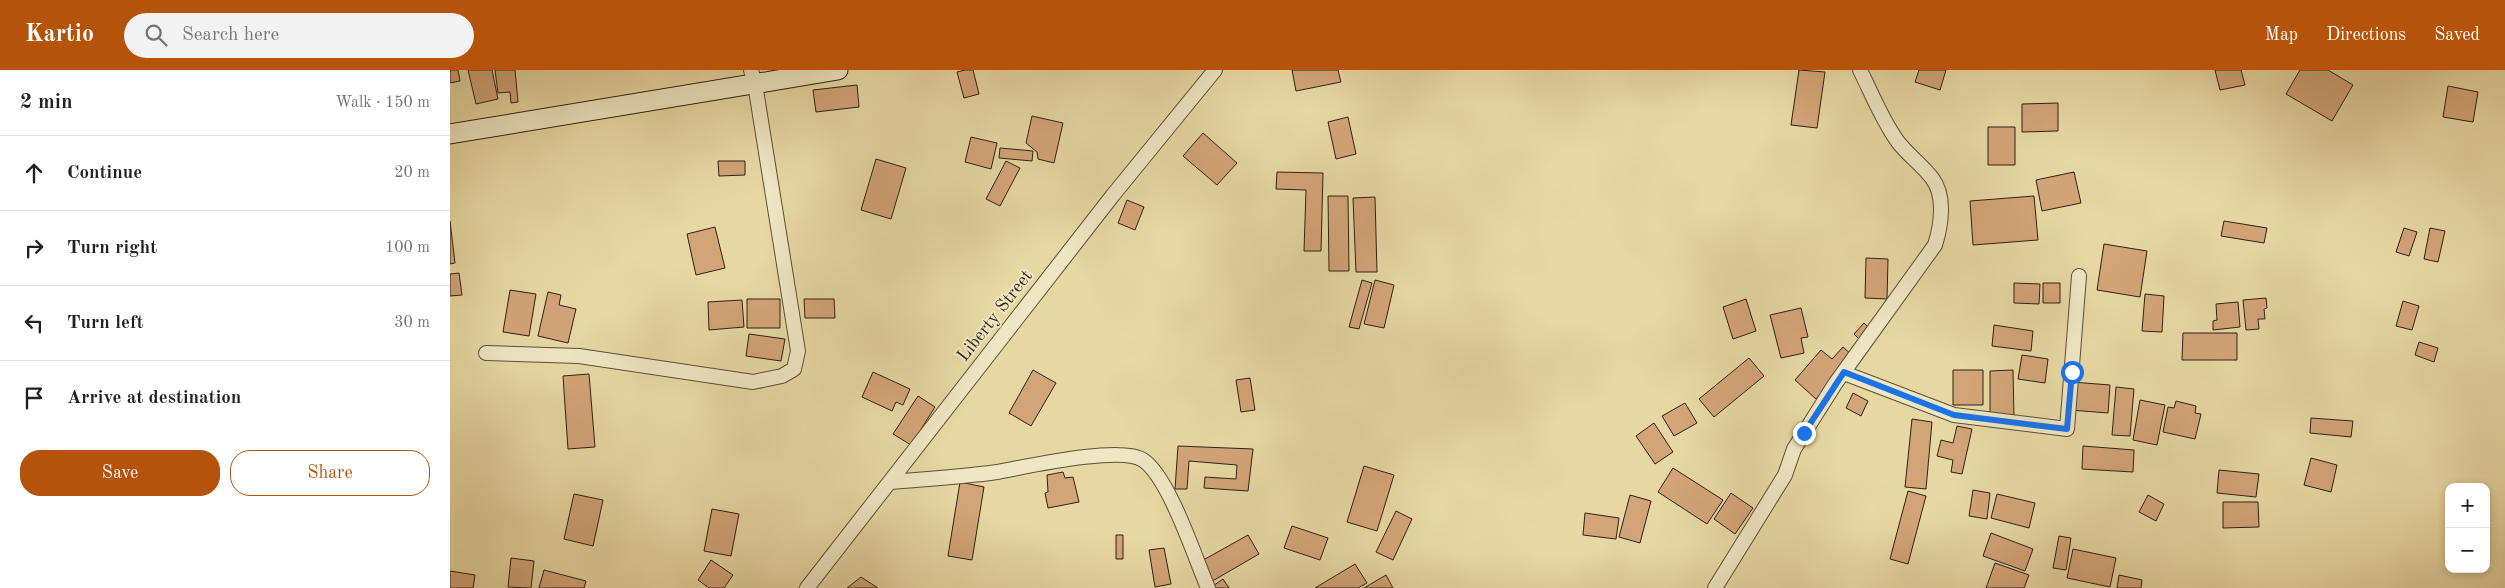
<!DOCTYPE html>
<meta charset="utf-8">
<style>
:root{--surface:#fff;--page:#f2f2f2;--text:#202124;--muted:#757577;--line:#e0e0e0;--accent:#b45309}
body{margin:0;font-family:"Old Standard TT",serif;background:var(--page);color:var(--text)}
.controls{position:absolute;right:15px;bottom:15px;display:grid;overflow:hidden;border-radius:10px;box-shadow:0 2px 8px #0003}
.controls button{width:45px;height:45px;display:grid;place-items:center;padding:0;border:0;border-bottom:1px solid var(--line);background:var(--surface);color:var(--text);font:25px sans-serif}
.stop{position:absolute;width:15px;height:15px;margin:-11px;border:4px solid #1a73e8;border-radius:50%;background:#fff}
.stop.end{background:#1a73e8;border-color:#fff;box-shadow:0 1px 5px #0008}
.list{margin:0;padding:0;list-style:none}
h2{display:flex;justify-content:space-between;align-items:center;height:65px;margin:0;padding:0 20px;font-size:21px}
h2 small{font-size:16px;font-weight:400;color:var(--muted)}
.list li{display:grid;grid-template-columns:32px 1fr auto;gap:15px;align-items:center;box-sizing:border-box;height:75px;padding:0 20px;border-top:1px solid var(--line)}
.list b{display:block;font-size:19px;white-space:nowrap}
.list em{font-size:16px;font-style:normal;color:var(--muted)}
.actions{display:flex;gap:10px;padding:15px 20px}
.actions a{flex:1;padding:11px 0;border:1px solid var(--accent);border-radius:20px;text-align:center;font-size:18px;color:var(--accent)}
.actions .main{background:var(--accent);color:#fff}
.icon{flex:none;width:28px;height:28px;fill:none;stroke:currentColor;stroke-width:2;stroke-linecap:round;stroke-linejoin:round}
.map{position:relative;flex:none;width:2055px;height:518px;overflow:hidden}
header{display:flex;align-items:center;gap:30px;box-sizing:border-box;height:70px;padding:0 25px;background:var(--accent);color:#fff}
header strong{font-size:24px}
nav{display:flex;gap:28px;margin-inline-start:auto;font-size:18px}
.search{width:350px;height:45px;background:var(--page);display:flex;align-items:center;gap:12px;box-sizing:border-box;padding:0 18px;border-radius:28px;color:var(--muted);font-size:19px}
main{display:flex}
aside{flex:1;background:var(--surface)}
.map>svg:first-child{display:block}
</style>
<header>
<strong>Kartio</strong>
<div class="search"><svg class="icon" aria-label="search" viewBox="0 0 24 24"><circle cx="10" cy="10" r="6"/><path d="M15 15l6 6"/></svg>Search here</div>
<nav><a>Map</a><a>Directions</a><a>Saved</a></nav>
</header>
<main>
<aside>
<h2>2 min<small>Walk · 150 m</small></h2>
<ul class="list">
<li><svg class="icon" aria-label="ahead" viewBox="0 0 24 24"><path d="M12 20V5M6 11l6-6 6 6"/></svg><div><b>Continue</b></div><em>20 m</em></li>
<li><svg class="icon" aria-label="right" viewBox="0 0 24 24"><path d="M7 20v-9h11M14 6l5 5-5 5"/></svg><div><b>Turn right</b></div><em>100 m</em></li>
<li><svg class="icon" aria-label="left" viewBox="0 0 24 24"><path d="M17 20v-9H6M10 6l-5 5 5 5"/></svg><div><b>Turn left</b></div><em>30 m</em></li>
<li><svg class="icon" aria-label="arrive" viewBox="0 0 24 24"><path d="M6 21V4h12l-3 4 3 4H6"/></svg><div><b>Arrive at destination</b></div></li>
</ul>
<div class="actions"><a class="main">Save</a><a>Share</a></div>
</aside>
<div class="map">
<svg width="2055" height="518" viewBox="0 0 2055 518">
<rect width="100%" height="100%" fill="#e7d8a3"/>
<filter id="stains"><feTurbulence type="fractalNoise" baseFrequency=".004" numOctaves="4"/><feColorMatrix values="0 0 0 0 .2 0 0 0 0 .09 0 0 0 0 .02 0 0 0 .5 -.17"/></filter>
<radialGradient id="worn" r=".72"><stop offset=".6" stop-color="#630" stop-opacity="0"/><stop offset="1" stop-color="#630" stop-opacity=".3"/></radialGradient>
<!-- building -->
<path fill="#d3a478" stroke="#2f2114" d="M0,0h8l2,11 -10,2z
M18,0h24l6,29 -22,5z
M45,0h20l3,32 -7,1 -1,-11 -12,1z
M515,0h8l6,24 -15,4 -7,-26z
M842,0h46l3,12 -45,9z
M1349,0l26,2 -8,56 -26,-3z
M1469,0h27l-6,20 -25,-8z
M1765,0h26l4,15 -25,5z
M1850,0h28l25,15 -21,36 -46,-27z
M407,15l2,22 -43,5 -3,-22z
M1998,16l30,6 -5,30 -30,-5z
M1608,33v28l-36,1v-28z
M582,46l31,7 -9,40 -16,-4 -1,-7 -11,-9z
M898,47l8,37 -20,5 -8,-37z
M1538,57h27v38h-27z
M753,63l34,30 -20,22 -34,-29z
M521,67l26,6 -6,26 -26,-7z
M550,78l33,3 -1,10 -33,-3z
M426,89l30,9 -15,51 -30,-9z
M268,91h27v14l-26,1z
M556,91l14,7 -20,38 -14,-7z
M827,102l46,1 -2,78h-17l2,-61 -30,-1z
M1624,102l7,31 -39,8 -6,-31z
M878,126h20l1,75h-20z
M1584,126l4,44 -65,5 -3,-44z
M925,127l2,75h-21l-3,-74z
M677,130l17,7 -9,23 -17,-7z
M0,151l5,42 -5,1z
M1774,151l43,7 -3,15 -43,-7z
M265,157l10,41 -29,7 -9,-41z
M1954,158l13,4 -8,24 -13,-4z
M1980,158l15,3 -7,31 -14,-3z
M1654,174l43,7 -7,46 -43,-7z
M1416,188l22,1 -1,40 -22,-1z
M9,203l3,22 -12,1v-22z
M912,210l10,3 -13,46 -10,-2z
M925,210l19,5 -10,43 -20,-4z
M1564,213l26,1 -1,20 -25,-1z
M1593,213h17v20h-17z
M60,220l26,4 -7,42 -26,-4z
M98,222l13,3 -2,10 17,4 -8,34 -30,-7z
M1695,224l19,2 -2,36 -20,-1z
M1816,228l1,10 -3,1 1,10h-7l1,10 -13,1 -3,-30z
M297,229h33v29h-33z
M354,229h30l1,19h-30z
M1296,229l10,32 -23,8 -10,-32z
M292,230l2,27 -35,3 -1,-28z
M1953,231l16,5 -7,24 -16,-4z
M1788,232l2,25 -27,3v-9l4,-1 -1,-16z
M1351,238l7,29 -7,1 3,15 -23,5 -11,-43z
M1414,253l8,8 -10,11 -8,-8z
M1544,255l39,6 -2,20 -39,-5z
M1733,263h54v27h-55z
M299,264l36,5 -4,22 -35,-5z
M1969,272l19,6 -4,14 -19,-7z
M1393,277l10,9 -37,43 -21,-19 26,-30 11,9z
M1572,285l26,4 -3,24 -27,-4z
M1299,288l15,18 -50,41 -15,-18z
M583,300l23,13 -25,43 -22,-13z
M1503,300h30v35h-30z
M1563,300l1,48h-24v-47z
M423,302l37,17 -7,16 -7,-3 -4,9 -30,-14z
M139,304l6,73 -27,2 -5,-73z
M800,308l5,32 -14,2 -5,-32z
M1622,312l38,3 -2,28 -38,-3z
M1666,317l18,2 -4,47 -18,-1z
M1403,323l15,8 -7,15 -15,-8z
M468,326l17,11 -24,38 -18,-11z
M1690,330l25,5 -8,40 -24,-5z
M1726,331l20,5 -1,7 6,1 -6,25 -32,-7 5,-25 6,1z
M1235,333l12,20 -23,13 -12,-20z
M1861,348l42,3 -2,16 -41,-4z
M1462,349l20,3 -6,67 -21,-2z
M1204,353l19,29 -18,12 -19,-28z
M1507,356l15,3 -10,45 -11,-2 2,-12 -16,-4 4,-16 12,3z
M728,376l75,3 -5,42 -44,-3 1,-11 31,2 1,-14 -48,-4 -2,28h-12z
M1633,376l51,4 -1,22 -51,-3z
M1861,388l26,7 -6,27 -27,-7z
M914,396l30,9 -17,56 -30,-9z
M1223,398l50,32 -16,24 -49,-32z
M1769,400l40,4 -3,23 -39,-4z
M613,402l2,6 8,-1 6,25 -31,6 -3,-15 3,-1 -1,-17z
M510,412l24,5 -12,73 -24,-4z
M1523,420l17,3 -3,26 -18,-3z
M1458,421l18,5 -18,68 -18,-5z
M1281,423l22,15 -18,26 -21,-15z
M124,424l29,6 -10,46 -29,-7z
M1547,424l38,9 -6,25 -38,-10z
M1180,425l21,6 -11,42 -21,-6z
M1698,425l16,9 -8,17 -17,-9z
M1773,432h35l1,25 -36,1z
M262,439l27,5 -8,42 -27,-5z
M946,441l16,8 -19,41 -17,-8z
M1135,443l34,5 -3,21 -33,-4z
M842,456l36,12 -8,22 -36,-12z
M1541,463l42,16 -8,22 -42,-15z
M666,465h7v24h-7z
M798,465l11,19 -50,29 -11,-20z
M1609,466l12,2 -5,32 -13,-2z
M714,478l7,36 -16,3 -6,-37z
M1623,479l43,9 -6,29 -43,-9z
M61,488l23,3 -3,27 -23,-1z
M261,490l22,15 -9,13h-15l-11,-8z
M1545,493l34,12 -5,13h-38z
M905,494l12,19 -9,5h-43z
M94,500l42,11 -2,7h-45z
M0,501l25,4 -2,13h-23z
M936,505l7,13h-29z
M1669,505l23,5 -1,8h-24z
M411,507l17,11h-31z
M773,509l6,9h-19z"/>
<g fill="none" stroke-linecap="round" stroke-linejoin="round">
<defs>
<path id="street" d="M36,283l93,3 174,26 29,-6 12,-7 4,-18 -43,-267 -4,-14
M1394,303l110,42 113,14 12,-153
M441,412c35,-3 71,-5 106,-10 28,-5 124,-27 146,-12 26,17 52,98 65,128
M357,518l306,-393 102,-125
M1265,518l70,-113 9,-26 41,-65 100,-139c6,-19 11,-49 -3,-67 -10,-13 -24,-23 -34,-36 -16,-22 -26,-48 -38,-72"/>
<path id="secondary" d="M0,64l388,-64"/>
</defs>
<!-- street casing -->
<use href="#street" stroke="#5d4f38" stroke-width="16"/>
<!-- secondary casing -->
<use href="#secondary" stroke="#2f2114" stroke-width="21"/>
<!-- street -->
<use href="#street" stroke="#efe6c3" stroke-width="14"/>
<!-- secondary -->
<use href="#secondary" stroke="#efe6c3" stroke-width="19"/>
</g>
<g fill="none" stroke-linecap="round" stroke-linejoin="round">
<!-- route -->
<path stroke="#1a73e8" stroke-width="6" d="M1354,363l40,-61 110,43 113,14 5,-57"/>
</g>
<g text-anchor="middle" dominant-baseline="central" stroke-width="4" stroke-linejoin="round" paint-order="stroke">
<!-- street labels -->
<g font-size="18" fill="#2f2114" stroke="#efe6c3">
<text transform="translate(545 246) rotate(-52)">Liberty Street</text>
</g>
</g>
<rect width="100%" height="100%" filter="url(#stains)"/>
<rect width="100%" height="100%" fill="url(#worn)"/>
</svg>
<div class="controls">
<button>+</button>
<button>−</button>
</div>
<div class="stop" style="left:1622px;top:302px"></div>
<div class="stop end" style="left:1354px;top:363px"></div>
</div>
</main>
